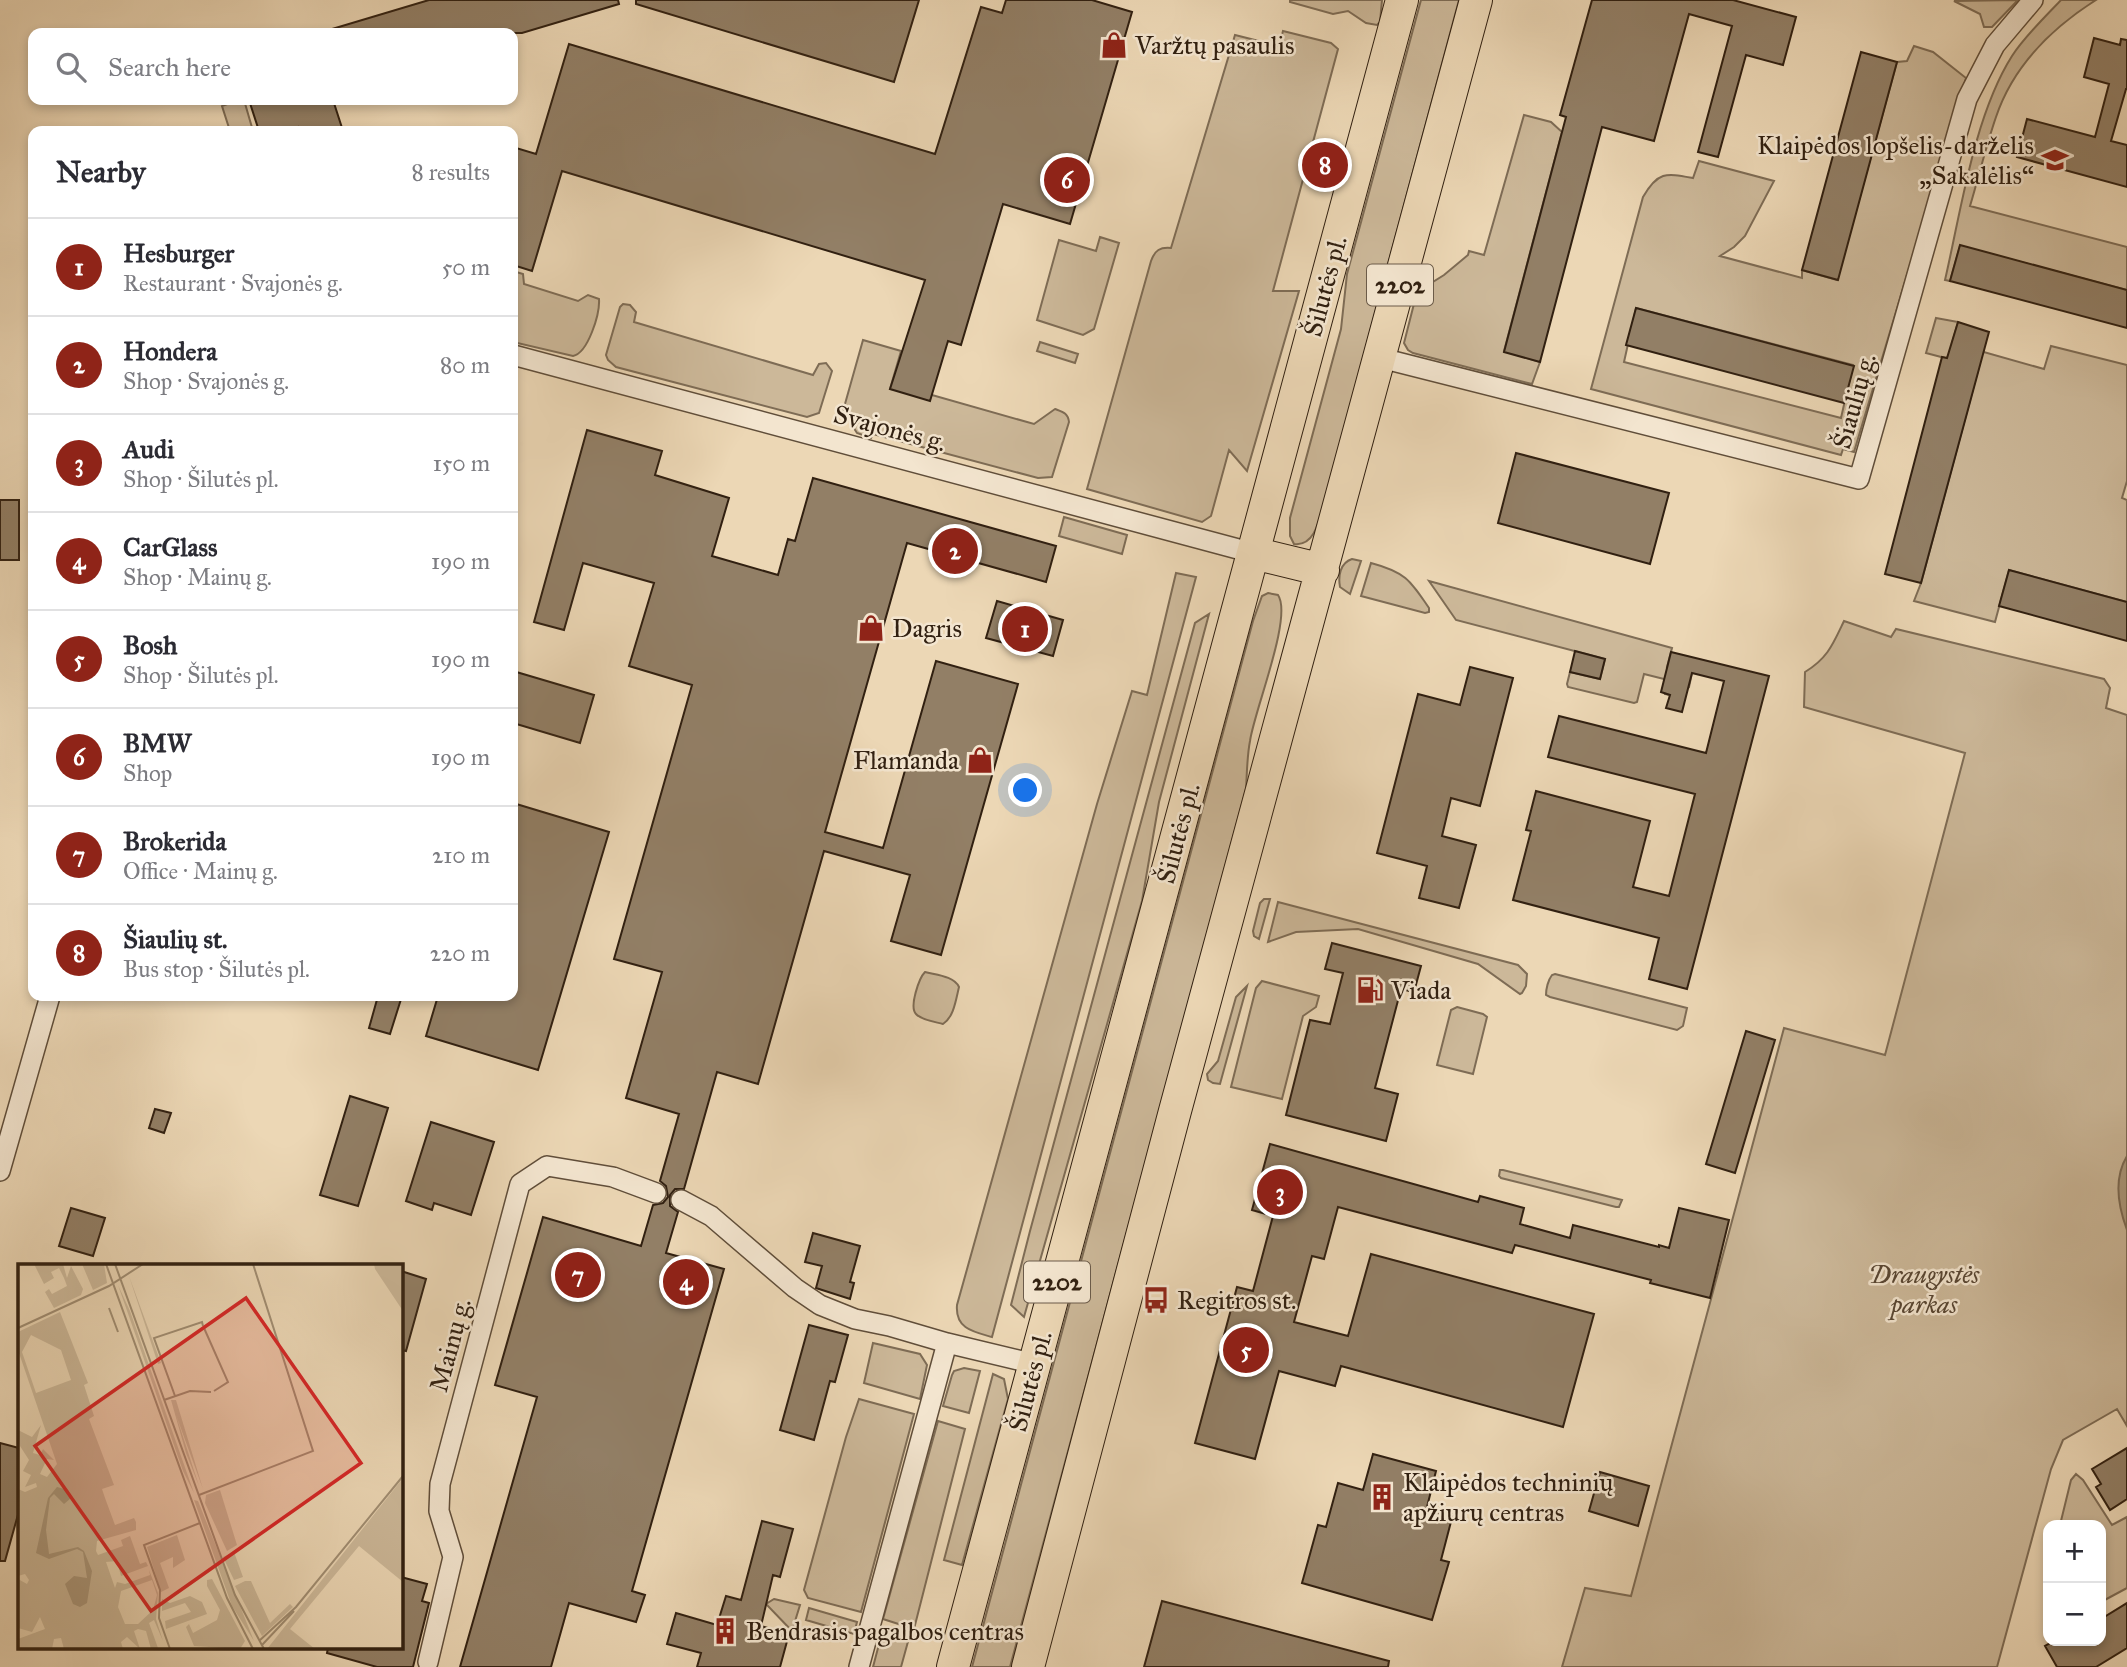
<!DOCTYPE html>
<meta charset="utf-8">
<style>
:root{--surface:#fff;--page:#f2f2f3;--text:#2b2b33;--muted:#7c7c81;--line:#e1e1e2;--accent:#8f2418}
body{margin:0;font-family:"IM FELL Great Primer",serif;background:var(--page);color:var(--text)}
.controls{position:absolute;right:21px;bottom:21px;display:grid;overflow:hidden;border-radius:14px;box-shadow:0 4px 10px #0003}
.controls button{width:63px;height:63px;display:grid;place-items:center;padding:0;border:0;border-bottom:2px solid var(--line);background:var(--surface);color:var(--text);font:35px sans-serif}
.you{position:absolute;left:1026px;top:791px;width:24px;height:24px;margin:-18px;border:5px solid #fff;border-radius:50%;background:#1a73e8;box-shadow:0 0 0 10px #1a73e833}
.badge{display:grid;place-items:center;width:46px;height:46px;border-radius:50%;background:var(--accent);color:#fff;font-size:23px;font-weight:700}
.pin{position:absolute;translate:-50% -50%;border:4px solid #fff;box-shadow:0 2px 7px #0006}
.list{margin:0;padding:0;list-style:none}
h2{display:flex;justify-content:space-between;align-items:center;height:91px;margin:0;padding:0 28px;font-size:30px}
h2 small{font-size:23px;font-weight:400;color:var(--muted)}
.list li{display:grid;grid-template-columns:46px 1fr auto;gap:21px;align-items:center;box-sizing:border-box;height:98px;padding:0 28px;border-top:2px solid var(--line)}
.list b{display:block;font-size:26px;white-space:nowrap}
.list p{margin:0;font-size:23px;white-space:nowrap;color:var(--muted)}
.list em{font-size:23px;font-style:normal;color:var(--muted)}
.icon{flex:none;width:38px;height:38px;fill:none;stroke:currentColor;stroke-width:2;stroke-linecap:round;stroke-linejoin:round}
.map{position:relative;flex:none;width:2127px;height:1667px;overflow:hidden}
.search{position:absolute;background:var(--surface);box-shadow:0 4px 10px #0003;left:28px;top:28px;width:490px;height:77px;display:flex;align-items:center;gap:18px;box-sizing:border-box;padding:0 24px;border-radius:14px;color:var(--muted);font-size:26px}
.panel{position:absolute;background:var(--surface);box-shadow:0 4px 10px #0003;left:28px;top:126px;width:490px;height:875px;border-radius:14px}
.map>svg:first-child{display:block}
</style>
<div class="map">
<svg width="2127" height="1667" viewBox="0 0 2127 1667">
<rect width="100%" height="100%" fill="#ecd7b5"/>
<filter id="stains"><feTurbulence type="fractalNoise" baseFrequency=".00286" numOctaves="4"/><feColorMatrix values="0 0 0 0 .2 0 0 0 0 .09 0 0 0 0 .02 0 0 0 .5 -.17"/></filter>
<radialGradient id="worn" r=".72"><stop offset=".6" stop-color="#630" stop-opacity="0"/><stop offset="1" stop-color="#630" stop-opacity=".3"/></radialGradient>
<!-- green -->
<path fill="#ccb899" stroke="#7e6c55" stroke-width="2" fill-rule="evenodd" d="M1290,0h92l-2,22 -3,3 -11,-2 -18,-12 -15,3 -43,-12z
M1421,0h38l-134,500c-5,16 -9,47 -31,44l-4,-8v-18l51,-189 6,-55z
M2018,0l-26,27h-8l-4,-13 -26,-13z
M2061,0h35c-44,28 -83,66 -100,117 -10,29 -17,59 -26,89l157,41v43l-167,-44 -10,35 -5,-1c16,-69 29,-164 67,-224 13,-20 33,-39 49,-56z
M1283,31l48,12 7,6 -65,242h26l-52,180 -18,-21 -18,66 -9,6 -115,-33 64,-228c4,-11 9,-14 20,-13l64,-213 44,11z
M1914,46l19,6 33,26 -112,374 -11,-3 -2,6 -250,-66 52,-192c15,-26 23,-24 50,-19l6,-17 75,20 -29,55 -11,11 -14,9 82,22v-8l35,10 60,-218 10,-1zM1636,308l217,57 -12,53 -217,-56z
M238,100h6l9,31h-23l-8,-25z
M1524,115l27,7 11,10 -58,219 36,11 -8,22 -119,-31 -5,-3 -4,-7 13,-51 27,-17 24,-20 1,-4 15,4z
M1100,237l19,6 -25,86 -11,6 -46,-15 22,-80 37,11z
M513,271l10,3 1,10 54,17 10,-6 11,4c1,15 -11,54 -26,57l-60,-14z
M623,304l7,1 6,7 -2,10 179,53 6,-11 7,-1 6,8 -13,42 -12,4 -191,-50 -8,-7 -2,-5 14,-48z
M1936,318l22,4 -6,21 92,26 7,-23 76,19v116l-5,17 5,2v102l-118,-32 -14,52 -81,-21 7,-18 58,-216 -53,-14z
M863,340l38,11 -11,38 42,6 102,29 21,-15c8,3 13,4 14,13l-17,55 -14,1 -165,-44 -2,4 -14,-5 -14,-22z
M1040,342l38,12 -3,9 -38,-12z
M1064,517l63,18 -5,19 -63,-18z
M1352,559l9,2 -11,33 -10,-7c-2,-11 0,-24 12,-28z
M1371,563c34,9 39,17 58,45v4l-4,1 -64,-17z
M1176,573l20,4 -204,760c-18,-5 -37,-8 -35,-32l140,-501 35,-113 15,4z
M1429,581l243,67 -5,19 25,6 -3,14 -16,-4 -3,12 -5,-1 3,-14 -24,-6 -7,28 -3,1 -66,-16 -1,-3 3,-12 30,7 5,-20 -149,-39z
M1268,593l10,2c15,22 -24,116 -28,146 -3,15 -3,32 -4,48l-236,878h-38l281,-1046 9,-25z
M1209,614l-50,188 -17,99 -118,416 -13,-12 19,-74 165,-608z
M1844,621l47,16 5,-8 208,50 6,9 -4,20 21,7v711l-10,-17 -54,31 -12,29 -54,198h-435l23,-79 46,8 153,-568 101,27 80,-302 -161,-46 1,-35c23,-14 28,-28 39,-51z
M1264,899h6l-11,40 -5,-3 -1,-5 7,-28z
M1278,902l240,63 9,9 -1,12 -4,7 -2,1 -42,-30 -120,-35 -62,3 -28,10z
M925,972c11,3 29,4 34,15 -3,12 -5,30 -16,37 -7,-2 -22,-4 -27,-10 -7,-7 3,-36 9,-42z
M1555,974l132,34 -4,18 -6,4 -127,-33 -4,-2c0,-6 2,-15 6,-20z
M1262,981l57,15 -3,11 -13,9 -21,83 -51,-12 25,-99z
M1247,986l-27,98 -7,-1 -5,-3 -1,-6 11,-13 18,-64z
M1457,1007l26,7 4,3 -14,57 -36,-9 14,-55z
M1500,1170h3l119,30 -3,7h-3l-115,-29 -2,-2z
M873,1343l47,11 7,11 -7,34 -56,-16z
M964,1368l16,3 -11,42 -26,-7 9,-31 2,-4z
M993,1374l11,5 4,20 -46,166 -18,-5z
M859,1399l55,15 -53,198 -53,-14 -4,-8 42,-153z
M938,1421l27,8 -51,200 -31,-10z
M2076,1474l7,6 29,45 15,-8v71l-26,14v-77h-41l11,-45z
M774,1599l26,6 -8,26 -26,-27z
M809,1608l48,14 -3,12 -48,-14z
M883,1629l26,9 -8,29h-28z"/>
<!-- water -->
<path fill="#ac997d" stroke="#7b6952" stroke-width="2" d="M2127,1156v74c-9,-24 -14,-51 0,-74z"/>
<!-- building -->
<path fill="#927f66" stroke="#312011" stroke-width="2" d="M429,0h189l1,4 -97,29h-190v-4z
M636,0h283l-25,82 -258,-78z
M1006,0h86l40,12 -62,212 -67,-20 -42,141 -13,-4 -18,60 -40,-12 35,-109 -363,-109 -30,100 -19,-6v-118l23,7 33,-110 366,110 46,-147 21,6z
M1592,0h141l63,17 -13,48 -37,-10 -28,102 -20,-5 34,-126 -43,-12 -35,127 -52,-14 -62,235 -36,-10 62,-235 -6,-2z
M2094,38l26,7 1,-6 6,1v49h-1l-15,52 16,4v42l-110,-30 10,-38 68,18 14,-53 -25,-7z
M1861,52l36,10 -59,218 -36,-10z
M249,100h84l10,31h-44l-1,-4 -16,4h-23z
M1960,245l167,45v38l-177,-47z
M1636,308l218,58 -10,37 -218,-58z
M1958,322l31,10 -68,251 -36,-9 57,-217 5,1z
M587,430l75,21 -7,24 74,23 -17,58 66,19 10,-36 7,2 18,-63 243,68 -10,36 -139,-39 -82,289 58,16 53,-187 82,23 -77,271 -50,-14 19,-66 -86,-24 -66,233 -41,-12 -33,117h-9l-5,6v11l8,6 -12,41 58,16 -92,322 13,4 -9,27 -67,-19 -18,64h-91l77,-270 -42,-12 48,-168 98,29 12,-41 10,-2 5,-6 -2,-11 -6,-5 19,-67 -53,-16 36,-126 -48,-13 78,-274 -63,-19 25,-83 -71,-20 -19,67 -30,-8z
M1516,453l153,40 -19,71 -152,-41z
M0,500h19v60h-19z
M2009,570l118,32v39l-128,-35z
M997,601l66,19 -10,36 -67,-18z
M1575,651l30,8 -5,20 -30,-7z
M1671,652l98,24 -82,313 -38,-10 10,-41 -146,-38 18,-69 -5,-1 10,-39 114,30 -17,66 36,9 26,-102 -147,-37 11,-41 147,37 18,-72 -32,-8 -10,39 -16,-4 4,-13 -9,-3z
M1470,667l43,11 -33,128 -29,-8 -9,38 34,9 -17,63 -40,-10 8,-32 -50,-13 41,-159 42,11z
M513,671l81,24 -14,48 -67,-20z
M513,803l96,29 -71,238 -112,-34 12,-40h75z
M1332,943l89,23 -7,26 -13,-3 -26,99 23,6 -12,47 -100,-26 24,-95 20,4 13,-51 -18,-4z
M378,996h24l-12,38 -21,-6z
M1746,1031l29,9 -40,133 -29,-9z
M350,1096l38,12 -30,98 -38,-11z
M155,1109l16,4 -7,20 -15,-5z
M431,1122l63,20 -23,73 -37,-12 -2,7 -26,-9z
M1270,1144l208,58 2,-6 44,12 -4,16 50,14 3,-13 86,22v-2l10,3 10,-40 50,12 -19,78 -60,-15 1,-3 -136,-35 -3,8 -174,-46 -14,52 -12,-3 -18,66 54,14 23,-82 223,60 -31,113 -222,-61 -6,20 -56,-15 -24,88 -60,-16 42,-156 16,4 20,-75 -21,-6z
M71,1208l34,10 -12,38 -34,-10z
M813,1233l47,13 -10,36 4,1 -4,16 -34,-11 6,-22 -17,-4z
M401,1271l25,8 -20,72 -5,-1z
M809,1325l39,10 -13,47 -5,-1 -16,59 -34,-10z
M0,1443l19,5v63l-14,50h-5z
M2127,1448v51l-17,11 -14,-23 5,-3 -9,-15z
M1373,1454l63,17 -9,36 26,7 -12,46 8,2 -17,58 -130,-37 16,-58 8,2 12,-44 25,7z
M1600,1472l49,14 -11,40 -49,-15z
M762,1521l31,8 -13,48 -7,-2 -12,51 28,8 -9,33h-83l4,-14 -34,-9 9,-31 41,12 9,-29 15,4z
M401,1577l26,7 -5,17 7,2 -16,64h-36l-50,-14 1,-5h73z
M1162,1601l227,60 -1,6h-244z
M2127,1603v45l-31,19h-39l-12,-21 9,-5h47v-22z"/>
<g fill="none" stroke-linecap="round" stroke-linejoin="round">
<defs>
<path id="street" d="M513,355l740,198
M1381,358l478,121 108,-380 28,-54 38,-45
M0,1171l50,-175
M681,1200l30,16 84,72 25,17 35,14 34,7 58,17 88,21
M428,1662l25,-105 -14,-46 1,-27 80,-300 27,-18 66,11 43,16
M859,1667l88,-324"/>
<path id="primary" d="M1253,553l70,17
M953,1667l449,-1667
M1028,1667l147,-556 301,-1111"/>
</defs>
<!-- street casing -->
<use href="#street" stroke="#604e3a" stroke-width="22"/>
<!-- primary casing -->
<use href="#primary" stroke="#312011" stroke-width="34"/>
<!-- street -->
<use href="#street" stroke="#f3e5cf" stroke-width="19"/>
<!-- primary -->
<use href="#primary" stroke="#ecd7b5" stroke-width="32"/>
</g>
<!-- icons -->
<defs>
<symbol id="shop-bare" viewBox="-9 -9 18 18"><path d="M-5-2.5h2.3a2.7 3.5 0 0 1 5.4 0H5L5.5 6h-11ZM-1.5-2.5h3a1.5 2.3 0 0 0-3 0Z" fill="#8f2418" stroke="#f3e5cf" stroke-width="2.5" paint-order="stroke"/></symbol>
<symbol id="school-bare" viewBox="-9 -9 18 18"><path d="M0-5L7-2L0 1L-7-2ZM-4 1L0 2.5L4 1V4Q0 6-4 4Z" fill="#8f2418" stroke="#f3e5cf" stroke-width="2.5" paint-order="stroke"/></symbol>
<symbol id="fuel-bare" viewBox="-9 -9 18 18"><path d="M-5.5-6h7V0h2V4h1.3V-2.5L3-4.5l.8-.8L6-3V5H2.5V1h-1V6h-7ZM-4.2-4.7v3.2H.2V-4.7Z" fill="#8f2418" stroke="#f3e5cf" stroke-width="2.5" paint-order="stroke"/></symbol>
<symbol id="bus-bare" viewBox="-9 -9 18 18"><path d="M-5-6H5V4H4V6H2V4H-2V6H-4V4H-5ZM-3.5-4V0h7V-4ZM-3.5 1.2v1.5H-2V1.2ZM2 1.2v1.5H3.5V1.2Z" fill="#8f2418" stroke="#f3e5cf" stroke-width="2.5" paint-order="stroke"/></symbol>
<symbol id="building-bare" viewBox="-9 -9 18 18"><path d="M-4-6H4V6H1V3H-1V6H-4ZM-2.5-4.3h1.7v1.8h-1.7ZM.8-4.3h1.7v1.8H.8ZM-2.5-1h1.7V.8h-1.7ZM.8-1h1.7V.8H.8Z" fill="#8f2418" stroke="#f3e5cf" stroke-width="2.5" paint-order="stroke"/></symbol>
</defs>
<g fill-rule="evenodd">
<use href="#shop-bare" x="1095" y="26" width="38" height="38"/>
<use href="#school-bare" x="2036" y="141" width="38" height="38"/>
<use href="#shop-bare" x="852" y="609" width="38" height="38"/>
<use href="#shop-bare" x="961" y="741" width="38" height="38"/>
<use href="#fuel-bare" x="1351" y="971" width="38" height="38"/>
<use href="#bus-bare" x="1137" y="1281" width="38" height="38"/>
<use href="#building-bare" x="1363" y="1478" width="38" height="38"/>
<use href="#building-bare" x="706" y="1612" width="38" height="38"/>
</g>
<g text-anchor="middle" dominant-baseline="central" stroke-width="5" stroke-linejoin="round" paint-order="stroke">
<!-- shield labels -->
<g fill="#f3e5cf" stroke="#6b5b4a" stroke-width="2">
<rect x="1367" y="264.5" width="66" height="41" rx="5"/>
<rect x="1024" y="1261.5" width="66" height="41" rx="5"/>
</g>
<g font-size="24" font-weight="bold" fill="#312011">
<text x="1400" y="285">2202</text>
<text x="1057" y="1282">2202</text>
</g>
<!-- poi labels -->
<g font-size="26" fill="#312011" stroke="#f3e5cf" text-anchor="start">
<text x="1135" y="45">Varžtų pasaulis</text>
<text x="2034" y="145" text-anchor="end">Klaipėdos lopšelis-darželis<tspan x="2034" dy="30">„Sakalėlis“</tspan></text>
<text x="892" y="628">Dagris</text>
<text x="959" y="760" text-anchor="end">Flamanda</text>
<text x="1391" y="990">Viada</text>
<text x="1177" y="1300">Regitros st.</text>
<text x="1403" y="1482">Klaipėdos techninių<tspan x="1403" dy="30">apžiurų centras</tspan></text>
<text x="746" y="1631">Bendrasis pagalbos centras</text>
</g>
<!-- street labels -->
<g font-size="26" fill="#312011" stroke="#f3e5cf">
<text transform="translate(1325 286) rotate(-75)">Šilutės pl.</text>
<text transform="translate(1854 401) rotate(-74)">Šiaulių g.</text>
<text transform="translate(890 428) rotate(15)">Svajonės g.</text>
<text transform="translate(1178 833) rotate(-75)">Šilutės pl.</text>
<text transform="translate(450 1345) rotate(-75)">Mainų g.</text>
<text transform="translate(1030 1381) rotate(-75)">Šilutės pl.</text>
</g>
<!-- park labels -->
<g font-size="26" font-style="italic" fill="#584633" stroke="#f3e5cf">
<text x="1924" y="1274">Draugystės<tspan x="1924" dy="30">parkas</tspan></text>
</g>
</g>
<!-- overview -->
<g transform="translate(18 1264)">
<rect width="385" height="385" fill="#ecd7b5"/>
<path d="M16,0h29l4,14 4,-12 12,23 -2,6 -27,13 -9,-16 4,-3 3,5 15,-8 -3,-8 -5,-10 -8,4 3,6 -10,6zM64,0h22l3,19 -14,7zM356,0h29v47l-28,-42zM111,12l32,87 -3,1zM100,21l12,26 64,182 -11,-22zM42,48l28,71 -4,2 10,31 -5,3 25,66 -12,4 3,9 10,27 19,-7 2,4v8l-39,11 -1,10 2,4 25,-9 -2,-6 9,-4 10,28 6,-2 2,4 -27,10 -4,-15 -11,1 9,26 2,-6 8,2 25,-9 -1,-5 9,23 -2,26 7,22 -9,-21 -5,3 9,25h6l-3,1h-10l-5,-18 -8,-2 -4,2 6,18 -13,-12 -6,5 2,7h-59l-3,-11 -7,1 -2,10h-34v-10l27,-10 -5,-12 -8,15 -14,-4v-49l9,5 2,-4 -4,-6 -7,2v-87l7,3 12,-5 -1,-4 -11,4 6,-12 -8,-4 6,-11 -9,-14 -2,-16 14,7 9,-12 -8,28 7,2 3,-6 11,11 -7,-1 -7,15 7,3 10,-13 -38,-111 -1,-21zM13,71l30,15 10,30 -35,13 -14,-41zM134,316l5,15 -4,15 -15,14h-13l-7,-17 3,-16zM153,136h5l27,89 -27,-74 23,71 -13,-33zM385,214v104l-44,-36 -69,83 25,20h-48zM202,226l17,55 -10,6 -22,-48 1,-8zM176,236l4,1 56,140 -22,-35zM159,271l8,25 -12,8v-11l-13,6 9,25 -8,4 -14,-45zM216,288l9,25 -9,3 -11,-23zM194,315l33,62 -5,8 -46,-3 -8,-19 3,-3 4,9 24,-13 3,-10 -13,-24v-6zM227,317h6l19,42 20,-19 3,3 -31,29 -27,-50zM172,332l12,6 5,12 -41,15 -1,-8 26,-9 -6,-9 -23,8v-12l8,4z" fill="#ccb899" fill-rule="evenodd"/>
<path d="M39,223l11,3 3,8 -7,6 -10,-10 -4,4 -4,32 3,24 29,-7 6,4 8,20 -5,32 -7,4 -7,-3 -8,-20 9,-8 13,2 -4,-26 -6,-3 -28,10 -13,-6 12,-55z" fill="#ac997d"/>
<path fill="none" stroke="#a18e73" stroke-width="2" d="M88,0l121,334 26,51M97,0l120,331 29,54M91,44l9,24M0,64l91,-42 34,-22M186,64l24,54 -14,9M157,132l-21,-58 48,-16 1,4M146,136l26,-9 21,1M181,231l114,-44 -60,-187M241,377l37,-34 107,-131M244,381l32,-34M152,385l-11,-31 1,-28 -16,-45 56,-22"/>
<path fill="#d62828" fill-opacity="0.15" stroke="#d62828" stroke-width="3.5" d="M228,34l115,165 -210,148 -116,-165z"/>
<rect width="385" height="385" fill="none" stroke="#312011" stroke-width="3.5"/>
</g>
<rect width="100%" height="100%" filter="url(#stains)"/>
<rect width="100%" height="100%" fill="url(#worn)"/>
</svg>
<div class="controls">
<button>+</button>
<button>−</button>
</div>
<div class="you"></div>
<div class="pin badge" style="left:1025px;top:629px">1</div>
<div class="pin badge" style="left:955px;top:551px">2</div>
<div class="pin badge" style="left:1280px;top:1192px">3</div>
<div class="pin badge" style="left:686px;top:1282px">4</div>
<div class="pin badge" style="left:1246px;top:1350px">5</div>
<div class="pin badge" style="left:1067px;top:180px">6</div>
<div class="pin badge" style="left:578px;top:1275px">7</div>
<div class="pin badge" style="left:1325px;top:165px">8</div>
<div class="search"><svg class="icon" aria-label="search" viewBox="0 0 24 24"><circle cx="10" cy="10" r="6"/><path d="M15 15l6 6"/></svg>Search here</div>
<section class="panel">
<h2>Nearby<small>8 results</small></h2>
<ul class="list">
<li><span class="badge">1</span><div><b>Hesburger</b><p>Restaurant · Svajonės g.</p></div><em>50 m</em></li>
<li><span class="badge">2</span><div><b>Hondera</b><p>Shop · Svajonės g.</p></div><em>80 m</em></li>
<li><span class="badge">3</span><div><b>Audi</b><p>Shop · Šilutės pl.</p></div><em>150 m</em></li>
<li><span class="badge">4</span><div><b>CarGlass</b><p>Shop · Mainų g.</p></div><em>190 m</em></li>
<li><span class="badge">5</span><div><b>Bosh</b><p>Shop · Šilutės pl.</p></div><em>190 m</em></li>
<li><span class="badge">6</span><div><b>BMW</b><p>Shop</p></div><em>190 m</em></li>
<li><span class="badge">7</span><div><b>Brokerida</b><p>Office · Mainų g.</p></div><em>210 m</em></li>
<li><span class="badge">8</span><div><b>Šiaulių st.</b><p>Bus stop · Šilutės pl.</p></div><em>220 m</em></li>
</ul>
</section>
</div>
